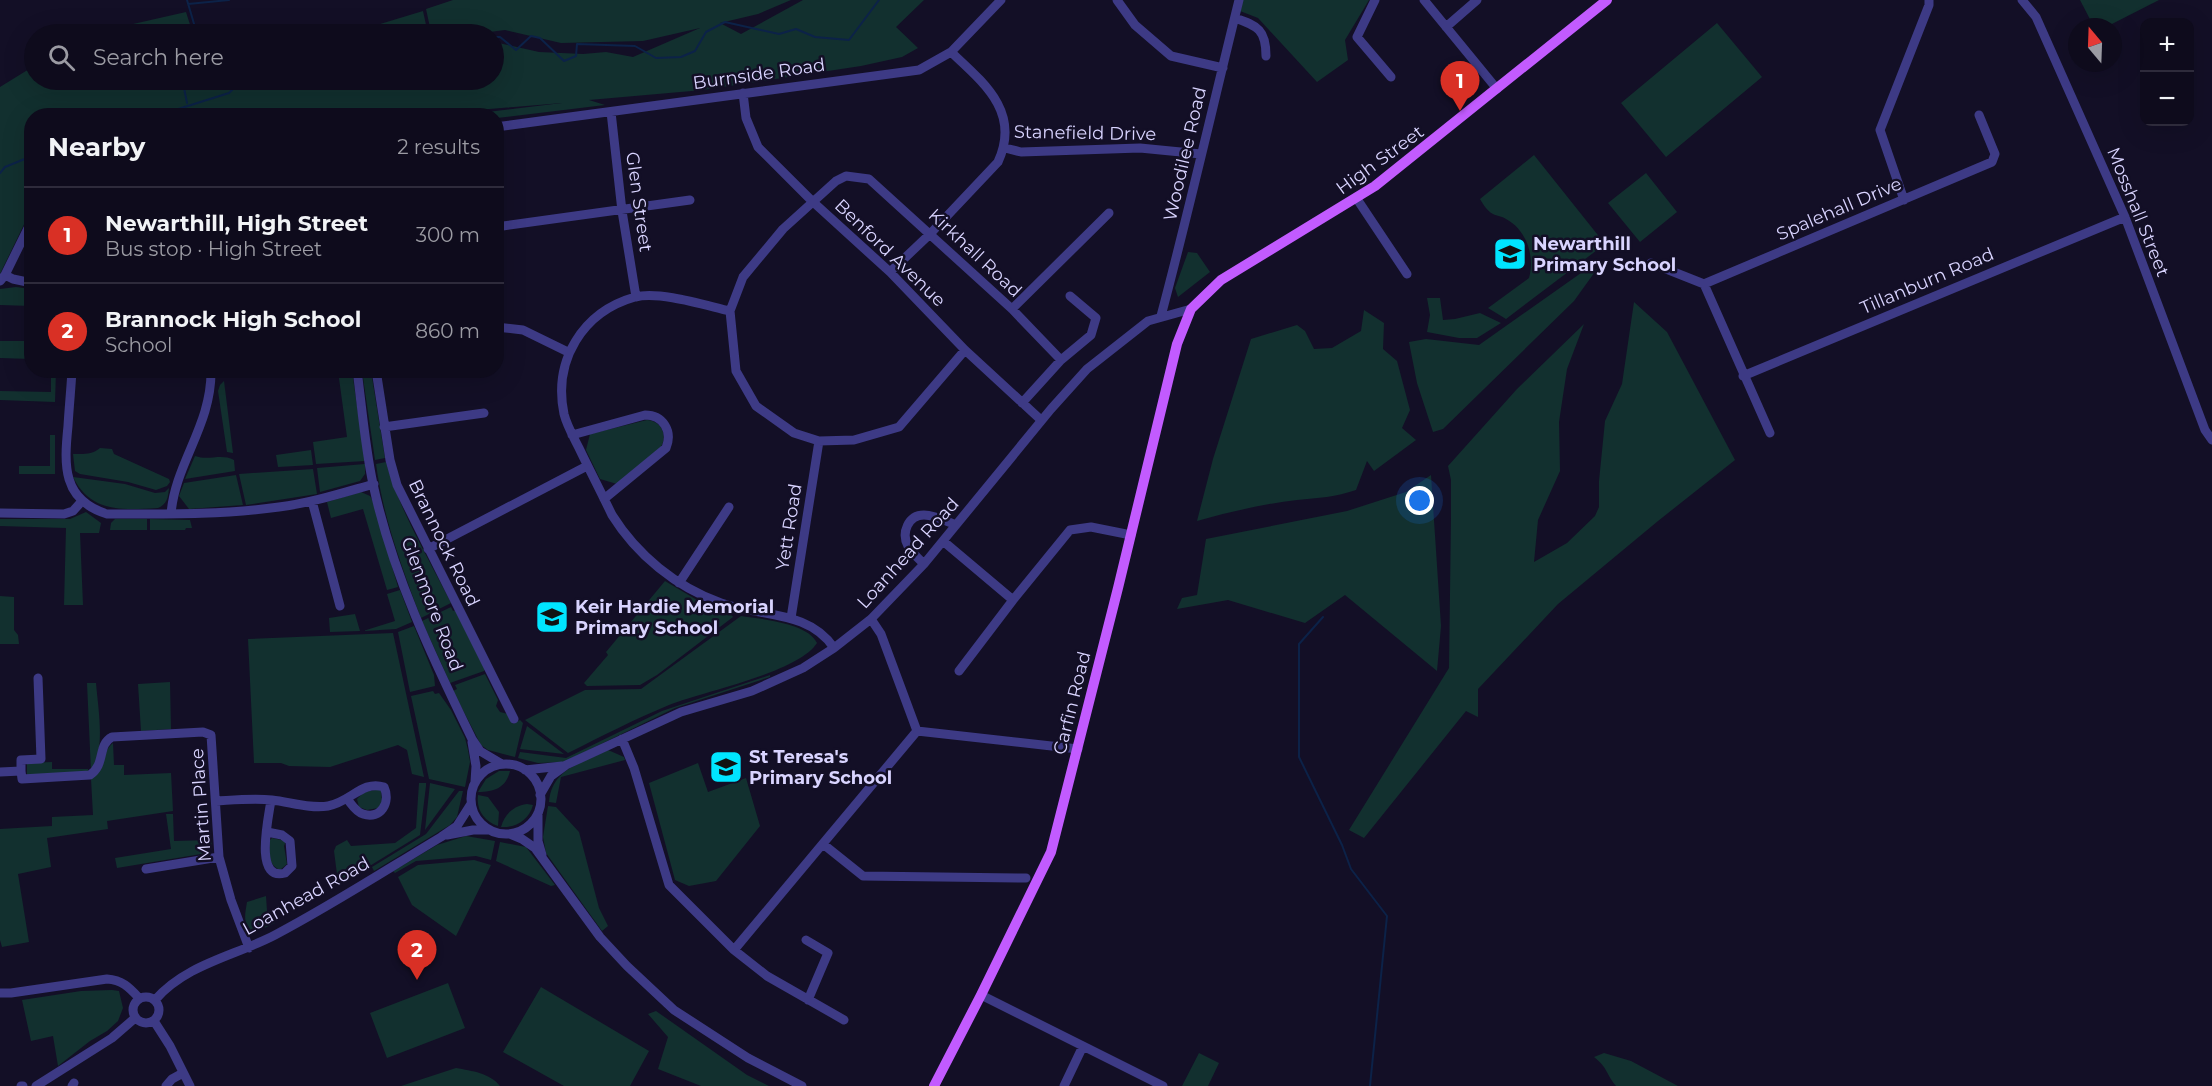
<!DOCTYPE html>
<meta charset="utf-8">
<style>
:root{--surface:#0e0b1c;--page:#171425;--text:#f1f3f6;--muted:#9b9ba3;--line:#2e2b3b;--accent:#d93025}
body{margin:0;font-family:Montserrat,sans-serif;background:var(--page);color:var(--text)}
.controls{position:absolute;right:18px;top:18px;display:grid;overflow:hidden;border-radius:12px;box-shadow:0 6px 24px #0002}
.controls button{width:54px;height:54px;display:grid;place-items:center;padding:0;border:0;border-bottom:2px solid var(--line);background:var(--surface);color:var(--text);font:30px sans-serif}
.compass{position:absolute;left:2068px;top:18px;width:54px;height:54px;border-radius:50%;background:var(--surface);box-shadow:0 6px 24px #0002;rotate:341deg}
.you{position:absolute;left:1420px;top:501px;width:21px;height:21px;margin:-15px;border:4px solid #fff;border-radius:50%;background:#1a73e8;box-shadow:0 0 0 9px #1a73e833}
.badge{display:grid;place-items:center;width:39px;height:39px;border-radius:50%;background:var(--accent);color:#fff;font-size:20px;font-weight:700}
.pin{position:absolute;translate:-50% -50px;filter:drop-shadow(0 2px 3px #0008)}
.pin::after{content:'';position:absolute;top:32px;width:21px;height:18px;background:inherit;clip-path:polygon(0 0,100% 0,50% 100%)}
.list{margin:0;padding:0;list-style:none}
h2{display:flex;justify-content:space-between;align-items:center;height:78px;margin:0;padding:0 24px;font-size:26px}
h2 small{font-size:20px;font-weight:400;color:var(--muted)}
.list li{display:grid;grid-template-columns:39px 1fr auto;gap:18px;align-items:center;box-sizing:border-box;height:96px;padding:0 24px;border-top:2px solid var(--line)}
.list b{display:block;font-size:22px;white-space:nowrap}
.list p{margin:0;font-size:20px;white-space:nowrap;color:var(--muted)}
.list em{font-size:20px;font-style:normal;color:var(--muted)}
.icon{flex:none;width:33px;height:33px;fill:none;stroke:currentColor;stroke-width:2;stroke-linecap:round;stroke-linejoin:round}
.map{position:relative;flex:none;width:2212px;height:1086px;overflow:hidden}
.search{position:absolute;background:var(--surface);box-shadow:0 6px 24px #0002;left:24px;top:24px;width:480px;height:66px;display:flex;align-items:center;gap:15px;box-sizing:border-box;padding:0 21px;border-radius:33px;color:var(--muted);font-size:22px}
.panel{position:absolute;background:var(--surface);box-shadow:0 6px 24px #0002;left:24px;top:108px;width:480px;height:270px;border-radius:24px}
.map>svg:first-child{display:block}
</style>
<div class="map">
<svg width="2212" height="1086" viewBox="0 0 2212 1086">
<rect width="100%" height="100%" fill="#130f26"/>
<!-- green -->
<path fill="#12302f" d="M453,0h338l-33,14 -38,9 21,11 62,-34h121l-28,27 22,21 -16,9 -41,9 -158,24 -114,10 16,5 -108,13 -1,-2 -33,-1 99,-12 -96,8 -32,5h-402l-1,94 -31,64v-187l34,-21v14h282l-26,9h27l13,-9h164v-38l45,10 44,2 23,-2 27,5 67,-29 -57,13 -82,2 -56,-13 -31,4 -43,-2 -5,-23z
M1242,0h127l-24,40 3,20 -31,22 -59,-64 -18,-7z
M2080,0h79l-53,27h-12z
M423,11l5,23h-92l31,-6z
M186,12l7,22h-104z
M1717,23l45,54 -96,80 -45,-54z
M1534,155l71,89 -99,75 -18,-11 41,-30c6,-21 -2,-48 -23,-59 -4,-3 -9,-3 -13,-5 -6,-3 -10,-10 -13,-15z
M1646,173l31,39 -37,30 -32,-39z
M1188,252l9,1 13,19 -32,25 -3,-9z
M1597,269l-23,32 -131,128 -10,3 -16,-49 -8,-41 17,-3 53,6 102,-72z
M16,287l15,2v17l-31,-1v-16z
M1427,298h13l3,22 12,-1 25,-6 21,10 -24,15h-18l-32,-6 3,-17z
M1634,302l33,30 68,128 -77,61 -100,83 -80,85v28l-12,-6 -102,127 -15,-8 100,-162 2,-150v-38l-3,-14 69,-77 67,-65 -17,45 -8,53 1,49 -22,49 -4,42 33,-19 28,-27 4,-9v-26l6,-60 17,-37z
M1364,310l20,13 -1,26 14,12 13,49 -8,18 14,12 -42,31 -7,-10 -11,29c-20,7 -38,8 -59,10 -34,4 -68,12 -100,21l16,-62 38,-120 46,-14 8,6 9,18 18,-1 29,-17z
M0,341h31v18l-31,-1z
M51,371h5l-1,31 -55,-2v-9l51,1z
M338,371h14l13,90 -49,3 -3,-22 34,-5z
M362,371h9l14,87 -10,2z
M224,381l9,72 -6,-1 -9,-61 2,-6z
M647,420c14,1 21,14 14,27l-44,37 -17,-5 -14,-29 4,-16z
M50,435h5v39h-36v-8h31z
M100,448l12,1 2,5 55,25 1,3 -3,4 -11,4 -28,-8 -48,-8 -5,-3 -2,-17c11,0 19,1 27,-6z
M311,450l2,15 -35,2 -2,-12z
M195,456c14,5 26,-3 39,4l1,11 -50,8z
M386,462c14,50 42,95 65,141l-30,15c-19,-50 -38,-101 -45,-154z
M365,464v10l-5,7 -40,11 -3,-24z
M313,469l4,25 -71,11 -7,-31z
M236,475l7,30 -54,4 -10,-13 5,-13z
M1431,475l10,151 -4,45 -92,-76 -40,28 -77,-23 -51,9 5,-11 15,-3 9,-56 141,-28 59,-19z
M73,477l52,7 30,9 10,-1 4,-4c-1,10 -2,16 -11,20 -36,2 -67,5 -85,-31z
M361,492l9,4 3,5 25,86 -11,3 -24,-81 -32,9 -4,-16z
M86,512l15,11 -2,10h-19l3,72h-19l2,-77 -66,-2v-7h70z
M115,519h32v11h-37l1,-7z
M150,519l40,1 2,8h-6l-1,2h-35z
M665,581l32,19 33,12 3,5 -76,58 -17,10 -53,1 -3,-3 24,-28 -2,-3z
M400,590l12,32 -16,7 -33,2 32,-10 -8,-27z
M0,596l14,1v33l4,5 1,9h-19z
M451,607l2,4 3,-1 29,59 -1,2 -34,12 -28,-62z
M355,614l5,17 -30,1 -1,-14z
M741,616c20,3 67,7 76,27 -19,30 -114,48 -148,62 -34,14 -67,31 -101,48l-43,-33 60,-30 56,-1z
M414,626l20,49 1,11 -25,6 -12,-60z
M393,633l31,144 -12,-3 -5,-24 -9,-5 -68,22 -41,-1 -8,-3h-27l-6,-124z
M485,674l13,26 -2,6 4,6 8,2 5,10 7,-4 3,3 -8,34 -27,-7 -7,-5 -28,-54 4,-2 -2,-4z
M770,675v2l-95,31 -111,54 -26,1 -20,-5 2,-6 46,6 96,-47z
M170,682l1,47 -30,2 -3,-47z
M87,683h9c2,25 10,67 -5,88z
M433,691l2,3 4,-1 12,17 14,28 3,12 2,12 -5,25 -36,-8 -18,-83z
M527,726l37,28 -44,-5z
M113,743l1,22h10v10l47,-2 2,38 -66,10 1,8 -61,9 4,29 -33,7 11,68 -27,5 -2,-7v-111l52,-3v-9l41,-2 -2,-36c17,-12 10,-27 22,-36z
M608,750l16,7 1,3 -64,17 -5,26 -7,-1c3,-34 32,-38 59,-52z
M52,762v7h36l1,3 -62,4v-13z
M698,763l10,29 38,-14 14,48 -44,55 -27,5 -14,-6 -26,-97z
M499,771h11c-4,17 -16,21 -32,21l8,-13z
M419,783h7v3l-6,49 -78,48 -4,-1 -4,-31 2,-5 11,-6 4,6 44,-3 21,-15z
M430,783l25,6 -30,41z
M381,789l1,13 -4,6 -11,2 -8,-3 -2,-8 7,-7z
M459,791h4l-6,26 -7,8 -76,46 -2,-4 54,-33z
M478,795l10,2 11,15 -1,14c-14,-5 -22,-16 -20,-31z
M527,804l6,1c-4,15 -17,23 -32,22 4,-13 12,-21 26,-23z
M548,806l8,1 23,25 20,76 9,18 -6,5 -56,-78 -3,-16z
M166,814h7l1,27 37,-1 1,7 -5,6 -90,15 -2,-10 56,-9z
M466,836l29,5 -4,19 -15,-4 -60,5 -21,12 -2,-2 44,-26z
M272,838l14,3 -2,5 3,18 -7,6c-13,-6 -11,-17 -10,-30z
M500,842l26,5 29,38 -4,1 -55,-25z
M474,860l17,5 -35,71 -44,-31 -14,-28 20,-12z
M266,896l1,15h7l1,12 -21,10c-12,-9 -9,-18 -7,-31z
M448,983l17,45 -78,30 -17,-45z
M541,987l108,64 -19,35h-66l-61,-34z
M112,990l7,1 4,17 -5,13 -11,10 -17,10 -32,25 -5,-30 -22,5 -9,-41 59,-9z
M656,1011l91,64 22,11h-68l-43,-17 10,-32 -20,-23z
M1199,1053l20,10 -11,23h-26z
M1604,1053l27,8 47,25h-62c-10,-12 -8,-18 -22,-29z
M456,1068c16,3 34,5 44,18h-99z"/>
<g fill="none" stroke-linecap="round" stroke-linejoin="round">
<!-- stream -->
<path stroke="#0c2248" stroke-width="2" d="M187,0l10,34
M188,4l41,-4
M494,37h6l16,13 15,-14 9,2 24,23 12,-5 1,-12 58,2 21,12 25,-1 14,-6 11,-19 19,-10 54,12 17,-5 19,8 34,3 30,-40
M186,80l-2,8 3,15
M156,116l73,-23 13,-13
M0,173l5,-6 27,-11
M1323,617l-24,27v113l43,88 9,24 36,47 -17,170"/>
<!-- minor -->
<path stroke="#3d3a85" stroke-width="9" d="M1117,0l18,25 36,31 52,12
M1375,0l-18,37 34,40
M1424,0l73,89
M2022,0l14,17 89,200 80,213 7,10
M1235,18c23,8 31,12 31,38
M1446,27l31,-27
M743,93l3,25 12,29 54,54 78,71 75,78 76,70
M611,112l11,99 14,86
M496,127l423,-57 32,-18 50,-52
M1005,148l16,4 119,-4 61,6
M1357,199l50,75
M1904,200l-24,-70 49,-125v-5
M496,227l194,-27
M1651,263l53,21 288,-122 3,-8 -16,-39
M890,272l40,-38 68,-72c23,-50 -14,-79 -47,-110
M5,275l8,4 19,4
M0,281l5,-6 27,-55
M1704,284l66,149
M1012,309l97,-96
M730,311c-26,-6 -70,-20 -95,-14 -53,15 -82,64 -71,117 3,12 10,24 15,34 11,23 22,44 33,67 25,40 64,72 109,88 39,14 88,7 113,45
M1161,316c28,-105 52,-211 78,-316
M496,327l27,3 45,22
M965,350l-66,77 -45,13 -35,1 -25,-8 -38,-27 -20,-35 -6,-60 13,-34 40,-48 53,-48 10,-5 23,3 143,130 49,51 -39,43
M1061,360l30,-25 5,-17 -26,-22
M72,370c-1,19 -3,38 -4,56 -4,39 -6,74 39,88 57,0 114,1 172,-7 32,-4 63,-14 95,-23
M357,370c5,38 8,77 16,114 19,89 59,173 99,255l8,12 22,13
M376,370l14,90 7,25 117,234
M1743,376l382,-159
M384,427l100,-14
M572,435l73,-20c18,0 28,16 21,33l-62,51
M312,501l28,105
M0,513l64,1 9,-3 9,-10
M171,514c4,-51 41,-89 40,-144
M943,541l70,59
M428,549l159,-83
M924,564c-5,-5 -12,-11 -16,-18 -7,-13 0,-31 16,-31 11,0 22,6 32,10
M679,583l50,-76
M791,618l28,-177
M959,671l54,-71 57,-70 21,-3 40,8
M917,731l161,18
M622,739l12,29 35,117 65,65 33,26 77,44
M472,742l4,24 -1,16
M471 799a35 35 0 1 1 70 0a35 35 0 1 1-70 0Z
M525,770l37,-4
M21,771v-11l20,-1 -3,-81
M0,772l21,-1 1,8 68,-4c16,-11 7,-30 22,-38l91,-5 8,3 8,122 12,43 18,48
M540,795l11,-19 15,-11 115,-53 71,-21 51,-23 31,-20 37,-29 53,-55 127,-155 36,-40 61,-48 43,-12
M216,801c18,-1 38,-3 56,-1 18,2 38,9 56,6 23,-4 34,-26 56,-19 7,15 -3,33 -21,27 -7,-2 -11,-9 -15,-14
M538,813v28l4,14
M267,832l15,3 8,6 2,25 -7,7c-32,9 -16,-57 -14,-73
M510,834l12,5 13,9 65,89 27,29 47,44 74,48 54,28
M447,835l26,-5h16
M823,844l40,32 163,2
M146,869l73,-12
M806,940l22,13 -20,47
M734,950l183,-219 -36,-97 -10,-15
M0,993h11l96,-14c15,1 22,8 32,19
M981,995l182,91
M133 1010a13 13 0 1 1 26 0a13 13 0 1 1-26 0Z
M155,1000c31,-36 80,-44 120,-65 57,-30 111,-65 166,-98l16,-11 14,-22
M154,1021l16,25 20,40
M21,1086h2
M36,1086l76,-48 23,-20
M72,1086l2,-3
M166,1086l6,-7 11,-6
M1064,1086l19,-40"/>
<!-- major -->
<path stroke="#c25bff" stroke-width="10" d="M934,1086l47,-91 70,-143 67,-264 59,-244 14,-35 30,-29 154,-94 232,-186"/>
</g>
<!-- icons -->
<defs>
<symbol id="school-square" viewBox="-11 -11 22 22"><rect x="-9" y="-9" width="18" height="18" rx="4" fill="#00e5ff" stroke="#130f26"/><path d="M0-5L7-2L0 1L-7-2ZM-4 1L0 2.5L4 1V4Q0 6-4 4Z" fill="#111"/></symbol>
</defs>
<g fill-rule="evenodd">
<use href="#school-square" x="1491" y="235" width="38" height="38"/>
<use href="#school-square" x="533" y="598" width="38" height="38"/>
<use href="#school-square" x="707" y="748" width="38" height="38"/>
</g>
<g text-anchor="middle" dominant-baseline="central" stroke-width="5" stroke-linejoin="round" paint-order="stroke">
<!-- street labels -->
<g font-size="18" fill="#d9d4ff" stroke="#130f26">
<text transform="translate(759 74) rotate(-8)">Burnside Road</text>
<text transform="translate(1085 133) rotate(1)">Stanefield Drive</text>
<text transform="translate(1185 154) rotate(-77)">Woodilee Road</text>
<text transform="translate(1380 160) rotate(-36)">High Street</text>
<text transform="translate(639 202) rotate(82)">Glen Street</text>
<text transform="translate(1839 209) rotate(-23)">Spalehall Drive</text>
<text transform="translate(2138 212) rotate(68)">Mosshall Street</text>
<text transform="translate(890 253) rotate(44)">Benford Avenue</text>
<text transform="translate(975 253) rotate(43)">Kirkhall Road</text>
<text transform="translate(1927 281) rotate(-23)">Tillanburn Road</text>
<text transform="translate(789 527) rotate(-81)">Yett Road</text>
<text transform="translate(444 543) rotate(64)">Brannock Road</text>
<text transform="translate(908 553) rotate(-48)">Loanhead Road</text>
<text transform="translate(432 604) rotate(69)">Glenmore Road</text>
<text transform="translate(1072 703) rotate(-76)">Carfin Road</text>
<text transform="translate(201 805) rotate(-94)">Martin Place</text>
<text transform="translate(306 896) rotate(-29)">Loanhead Road</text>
</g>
<!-- poi labels -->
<g font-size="18" font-weight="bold" fill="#d9d4ff" stroke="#130f26" text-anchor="start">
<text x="1533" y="244">Newarthill<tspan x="1533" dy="21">Primary School</tspan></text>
<text x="575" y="607">Keir Hardie Memorial<tspan x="575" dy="21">Primary School</tspan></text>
<text x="749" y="757">St Teresa's<tspan x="749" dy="21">Primary School</tspan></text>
</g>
</g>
</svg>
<div class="controls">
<button>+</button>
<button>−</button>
</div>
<svg class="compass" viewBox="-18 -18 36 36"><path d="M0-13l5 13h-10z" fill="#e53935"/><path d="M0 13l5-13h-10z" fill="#9b9ba3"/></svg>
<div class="you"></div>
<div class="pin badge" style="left:1460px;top:111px">1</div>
<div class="pin badge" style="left:417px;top:980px">2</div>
<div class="search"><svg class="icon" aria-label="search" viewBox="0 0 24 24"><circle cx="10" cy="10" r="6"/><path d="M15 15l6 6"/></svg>Search here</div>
<section class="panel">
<h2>Nearby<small>2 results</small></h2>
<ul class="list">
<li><span class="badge">1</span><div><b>Newarthill, High Street</b><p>Bus stop · High Street</p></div><em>300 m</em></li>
<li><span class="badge">2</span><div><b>Brannock High School</b><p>School</p></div><em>860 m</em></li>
</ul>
</section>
</div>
